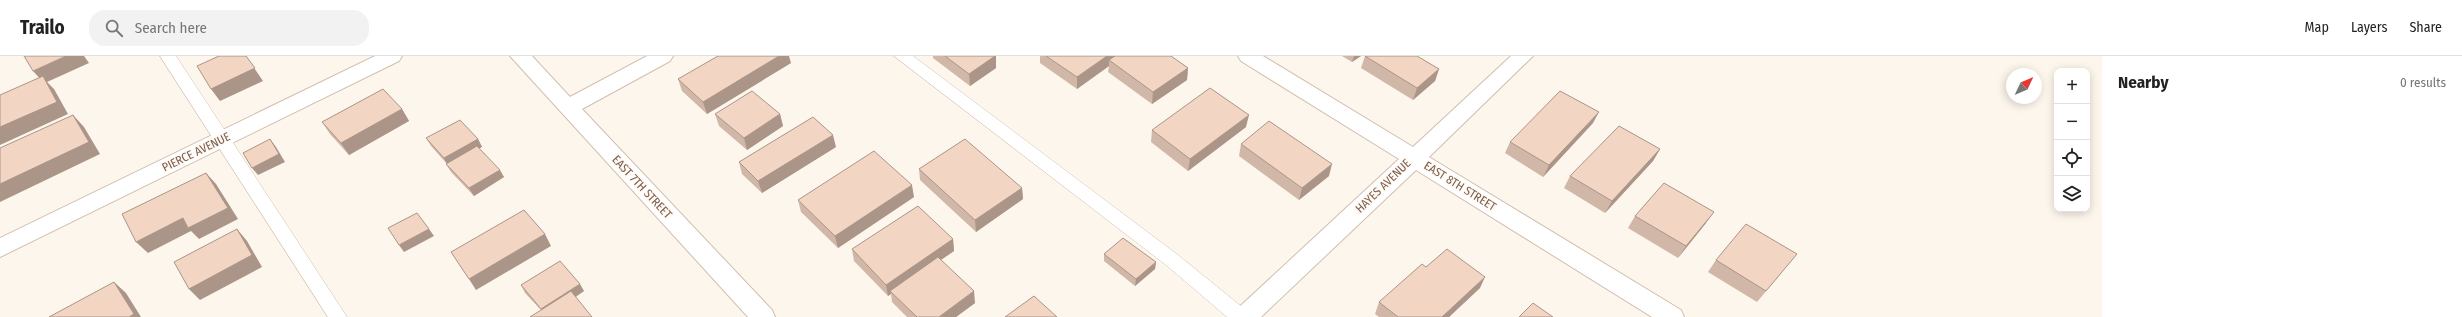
<!DOCTYPE html>
<meta charset="utf-8">
<style>
:root{--surface:#fff;--page:#f2f2f2;--text:#222;--muted:#767676;--line:#e0e0e0}
body{margin:0;font-family:"Fira Sans Condensed",sans-serif;background:var(--page);color:var(--text)}
.controls{position:absolute;right:12px;top:12px;display:grid;overflow:hidden;border-radius:8px;box-shadow:0 2px 10px #0003}
.controls button{width:36px;height:36px;display:grid;place-items:center;padding:0;border:0;border-bottom:1px solid var(--line);background:var(--surface);color:var(--text);font:20px sans-serif}
.compass{position:absolute;left:2006px;top:12px;width:36px;height:36px;border-radius:50%;background:var(--surface);box-shadow:0 2px 10px #0003;rotate:46deg}
.list{margin:0;padding:0;list-style:none}
h2{display:flex;justify-content:space-between;align-items:center;height:52px;margin:0;padding:0 16px;font-size:17px}
h2 small{font-size:13px;font-weight:400;color:var(--muted)}
.icon{flex:none;width:22px;height:22px;fill:none;stroke:currentColor;stroke-width:2;stroke-linecap:round;stroke-linejoin:round}
.map{position:relative;flex:none;width:2102px;height:261px;overflow:hidden}
header{display:flex;align-items:center;gap:24px;box-sizing:border-box;height:56px;padding:0 20px;background:var(--surface);border-bottom:1px solid var(--line)}
header strong{font-size:19px}
nav{display:flex;gap:22px;margin-inline-start:auto;font-size:14px}
.search{width:280px;height:36px;background:var(--page);display:flex;align-items:center;gap:10px;box-sizing:border-box;padding:0 14px;border-radius:16px;color:var(--muted);font-size:15px}
main{display:flex}
aside{flex:1;background:var(--surface)}
.map>svg:first-child{display:block}
</style>
<header>
<strong>Trailo</strong>
<div class="search"><svg class="icon" aria-label="search" viewBox="0 0 24 24"><circle cx="10" cy="10" r="6"/><path d="M15 15l6 6"/></svg>Search here</div>
<nav><a>Map</a><a>Layers</a><a>Share</a></nav>
</header>
<main>
<div class="map">
<svg width="2102" height="261" viewBox="0 0 2102 261">
<rect width="100%" height="100%" fill="#fdf6ec"/>
<g fill="none" stroke-linecap="round" stroke-linejoin="round">
<defs>
<path id="lane" d="M160,0h16l171,261h-19z
M894,0h19l265,199 69,56 2,6h-22l-61,-52z"/>
<path id="street" d="M375,0h27l-3,5 -399,196v-19z
M510,0h22l38,41 77,-41h26l-3,5 -88,48 190,201 3,7h-27z
M1238,0h25l150,91 98,-91h22l-104,101 252,153 3,7h-32l-236,-147 -155,147h-28l3,-7 163,-151 -158,-98z"/>
</defs>
<!-- lane casing -->
<use href="#lane" stroke="#d1beb0" stroke-width="1"/>
<!-- street casing -->
<use href="#street" stroke="#d1beb0" stroke-width="2"/>
<!-- lane -->
<use href="#lane" fill="#fff" fill-rule="evenodd"/>
<!-- street -->
<use href="#street" fill="#fff" fill-rule="evenodd"/>
</g>
<!-- wall -->
<path fill="#d1b7a8" d="M933,0h63v12l-26,18 -37,-28z
M1040,0h131l17,12 -1,12 -35,24 -44,-32 1,-6 -32,23 -37,-26z
M1342,0h19l-9,6z
M1365,0h52l22,13 -4,12 -22,19 -52,-32z
M791,7l-84,51 -25,-23 -4,-12z
M402,53l7,12 -60,34 -19,-21 -8,-12z
M715,58h65l3,12 -36,24 -28,-24z
M1593,67l-50,54 -38,-24 5,-11z
M1246,71l-58,44 -37,-29 1,-12z
M426,82l52,1 4,8 -3,1 25,29 -30,19 -23,-24 -5,-8h1l-16,-18z
M1241,88l88,32 -30,24 -60,-44z
M836,91l-74,46 -20,-19 -3,-12z
M1660,93l-7,12 -48,52 -41,-25 6,-12z
M919,113l103,19 1,11 -47,33 -56,-52z
M914,141l-76,51 -37,-36 -3,-12z
M1635,160l71,7 -28,35 -50,-30z
M953,183l1,12 -13,9 34,43 -19,14h-49l-15,-15 -1,-8 -3,2 -34,-35 -2,-12z
M1104,198l52,8 -1,7 -20,17 -31,-25z
M1797,198l-40,48 -49,-30 8,-12z
M521,229l63,6 -8,6 -35,13 -16,-17z
M1480,232l-31,29h-70l-4,-3 4,-12z"/>
<!-- shaded-wall -->
<path fill="#aa9588" d="M66,0h18l5,7 -42,19 7,7 14,25 -68,31v-18l44,-44 -11,-12z
M246,0l17,25 -43,20 -9,-12z
M779,0h10l2,7 -84,51 -4,-12z
M995,0h1v12l-26,18 -1,-12z
M1107,0h16l-14,4v6l-32,23v-12z
M1354,0h7l-9,6z
M1188,12l-1,12 -35,24 1,-12z
M1439,13l-4,12 -22,19 4,-12z
M402,53l7,12 -60,34 -8,-12z
M1599,56l-6,11 -50,54 6,-12z
M780,58l3,12 -36,24 -3,-12z
M73,59l11,12 16,27 -100,48v-18z
M1249,59l-3,12 -58,44 2,-12z
M833,79l3,12 -74,46 -4,-12z
M270,83l6,8 9,15 -27,13 -6,-7z
M478,83l4,8 -34,19 -4,-8z
M1660,93l-7,12 -48,52 7,-12z
M1332,108l-3,12 -30,24 3,-12z
M500,114l4,7 -30,19 -5,-8z
M206,117l10,11 22,35 -39,20 -8,-8 -43,22 -12,-11z
M912,129l2,12 -76,51 -3,-12z
M1022,132l1,11 -47,33 -1,-12z
M1714,156l-8,11 -28,35 8,-12z
M237,173l10,12 15,26 -62,33 -11,-11z
M429,173l5,7 -30,16 -5,-7z
M545,178l6,12 -75,44 -7,-11z
M953,183l1,12 -62,42 -2,-2 1,3 -3,2 -2,-11z
M1156,206l-1,7 -20,17 1,-7z
M1485,221l-5,11 -31,29h-7z
M114,226l12,11 15,24h-12z
M580,228l4,7 -39,25 -4,-7z
M974,235l1,12 -19,14h-17z"/>
<!-- building -->
<path fill="#f3d5c3" stroke="#aa9588" d="M24,0h42l-33,15z
M219,0h27l9,12 -44,21 -14,-23z
M718,0h61l-76,46 -25,-23z
M945,0h50l-26,18z
M1046,0h61l-30,21z
M1115,0h56l17,12 -35,24 -44,-32z
M1365,0h52l22,13 -22,19z
M43,20l14,26 -57,25v-32z
M1210,32l39,27 -59,44 -38,-29z
M383,33l19,20 -61,34 -19,-21z
M752,35l28,23 -36,24 -29,-24z
M1560,35l39,21 -50,53 -39,-23z
M73,59l16,27 -89,42v-36z
M813,61l20,18 -75,46 -19,-19z
M460,64l18,19 -34,19 -18,-20z
M1269,65l63,43 -30,24 -61,-44z
M1619,70l41,23 -48,52 -42,-25z
M270,83l9,15 -27,14 -9,-15z
M965,83l57,49 -47,32 -56,-51z
M477,90l23,24 -31,18 -23,-24z
M874,95l38,34 -77,51 -37,-36z
M206,117l22,35 -40,20 -5,-10 -47,24 -14,-28z
M1664,127l50,29 -28,34 -51,-30z
M918,150l35,33 -67,46 -34,-36z
M524,154l21,24 -76,45 -18,-27z
M417,157l12,16 -30,16 -11,-17z
M1746,168l51,30 -31,37 -50,-31z
M237,173l15,26 -63,34 -15,-27z
M1123,182l33,24 -20,17 -32,-25z
M1447,193l38,28 -43,40h-44l-19,-15 43,-38 4,3z
M938,201l36,34 -35,26h-22l-27,-26z
M560,205l20,23 -39,25 -20,-24z
M114,226l20,32 -5,3h-80z
M571,235l21,26h-62z
M1034,240l23,21h-52z
M1533,247l20,14h-34z"/>
<g text-anchor="middle" dominant-baseline="central" stroke-width="3" stroke-linejoin="round" paint-order="stroke">
<!-- street labels -->
<g font-size="12" fill="#7a5c4d" stroke="#fffaf3">
<text transform="translate(196 96) rotate(-26)">PIERCE AVENUE</text>
<text transform="translate(1383 130) rotate(-44)">HAYES AVENUE</text>
<text transform="translate(1460 130) rotate(32)">EAST 8TH STREET</text>
<text transform="translate(642 131) rotate(47)">EAST 7TH STREET</text>
</g>
</g>
</svg>
<div class="controls">
<button>+</button>
<button>−</button>
<button><svg class="icon" aria-label="locate" viewBox="0 0 24 24"><circle cx="12" cy="12" r="6"/><path d="M12 2v4M12 18v4M2 12h4M18 12h4"/></svg></button>
<button><svg class="icon" aria-label="layers" viewBox="0 0 24 24"><path d="M12 4l9 5-9 5-9-5zM3 14l9 5 9-5"/></svg></button>
</div>
<svg class="compass" viewBox="-18 -18 36 36"><path d="M0-13l5 13h-10z" fill="#e53935"/><path d="M0 13l5-13h-10z" fill="#767676"/></svg>
</div>
<aside>
<h2>Nearby<small>0 results</small></h2>
<ul class="list">
</ul>
</aside>
</main>
